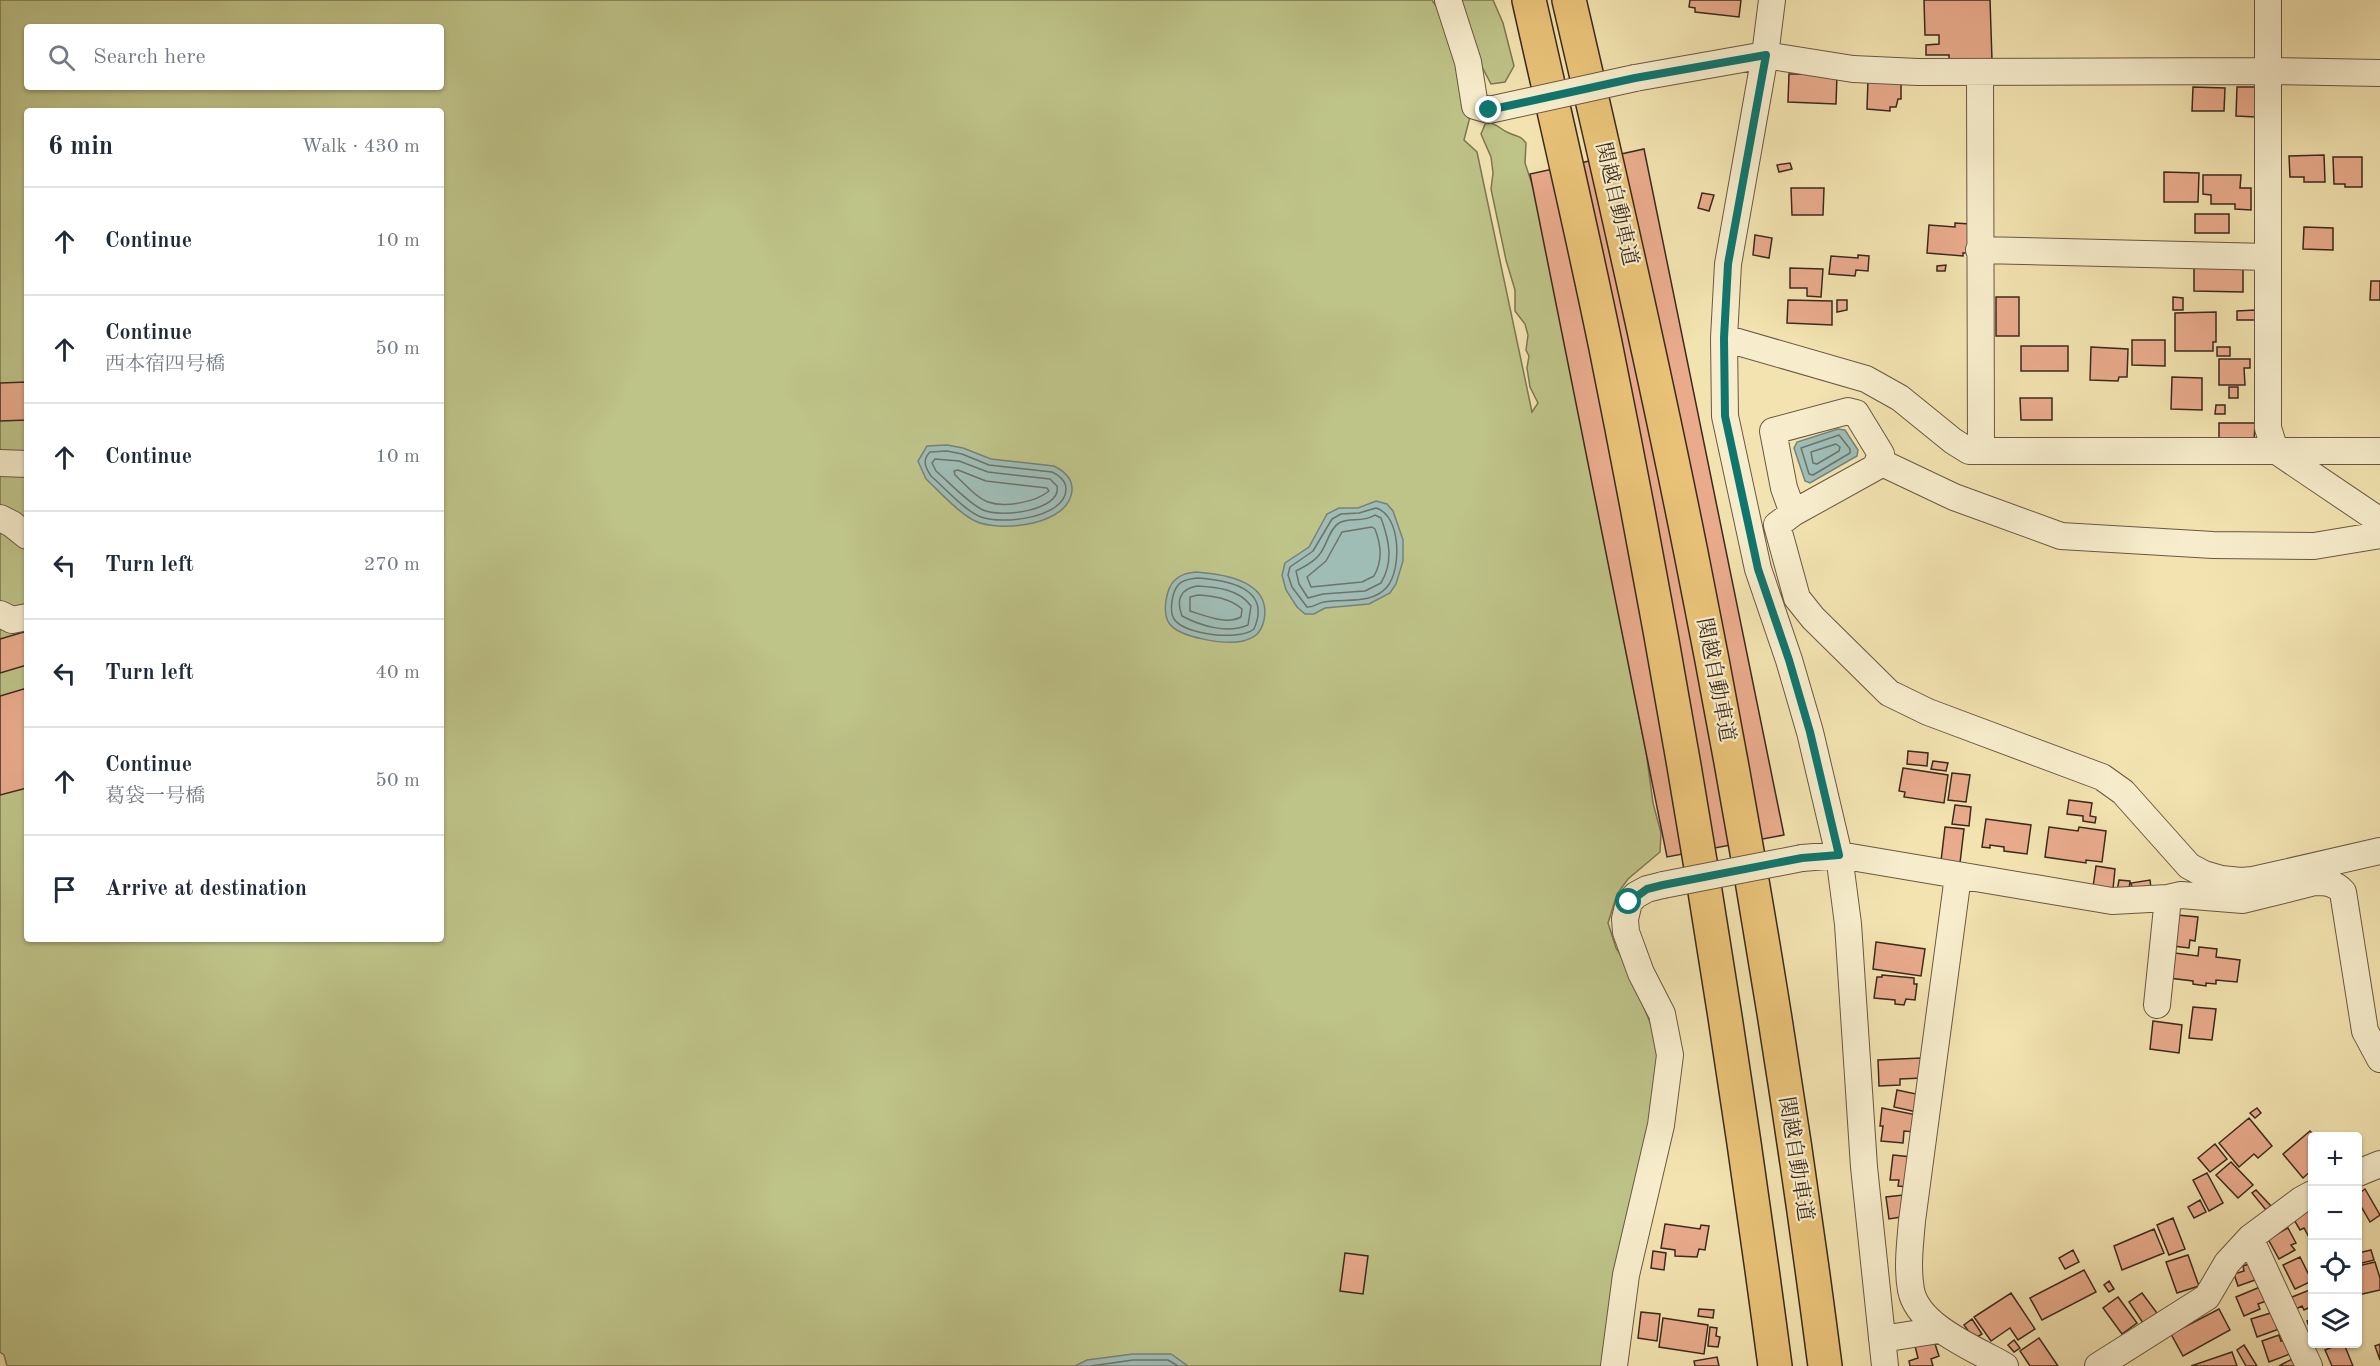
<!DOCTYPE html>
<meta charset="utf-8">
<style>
:root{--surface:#fff;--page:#f6f6f7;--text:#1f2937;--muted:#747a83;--line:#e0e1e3}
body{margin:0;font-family:"Old Standard TT","Noto Serif JP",serif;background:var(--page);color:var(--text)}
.controls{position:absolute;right:18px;bottom:18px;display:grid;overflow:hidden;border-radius:6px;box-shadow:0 2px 4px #0004}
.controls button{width:54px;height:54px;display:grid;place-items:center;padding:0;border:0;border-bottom:2px solid var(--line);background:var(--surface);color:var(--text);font:30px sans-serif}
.stop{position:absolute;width:18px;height:18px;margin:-14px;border:4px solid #0f766e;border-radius:50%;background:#fff}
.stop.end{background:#0f766e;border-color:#fff;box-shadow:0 2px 6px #0008}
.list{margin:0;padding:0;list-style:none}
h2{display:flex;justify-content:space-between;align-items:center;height:78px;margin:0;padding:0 24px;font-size:26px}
h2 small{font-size:20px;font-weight:400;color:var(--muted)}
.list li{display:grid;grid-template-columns:39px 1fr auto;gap:18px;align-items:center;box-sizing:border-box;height:108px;padding:0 24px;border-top:2px solid var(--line)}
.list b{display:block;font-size:22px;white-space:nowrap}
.list p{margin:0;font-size:20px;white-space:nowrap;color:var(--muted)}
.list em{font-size:20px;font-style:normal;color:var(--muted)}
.icon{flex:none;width:33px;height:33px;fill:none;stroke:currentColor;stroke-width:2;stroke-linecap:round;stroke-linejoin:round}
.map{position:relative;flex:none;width:2380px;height:1366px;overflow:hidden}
.search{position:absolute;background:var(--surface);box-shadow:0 2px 4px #0004;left:24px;top:24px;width:420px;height:66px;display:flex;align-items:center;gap:15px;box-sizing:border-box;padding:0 21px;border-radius:6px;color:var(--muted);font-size:22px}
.panel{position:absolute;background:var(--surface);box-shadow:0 2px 4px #0004;left:24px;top:108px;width:420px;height:834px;border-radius:6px}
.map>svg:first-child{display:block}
</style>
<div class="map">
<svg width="2380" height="1366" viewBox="0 0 2380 1366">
<rect width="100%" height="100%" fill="#f2e3b0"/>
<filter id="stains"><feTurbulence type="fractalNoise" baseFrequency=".00333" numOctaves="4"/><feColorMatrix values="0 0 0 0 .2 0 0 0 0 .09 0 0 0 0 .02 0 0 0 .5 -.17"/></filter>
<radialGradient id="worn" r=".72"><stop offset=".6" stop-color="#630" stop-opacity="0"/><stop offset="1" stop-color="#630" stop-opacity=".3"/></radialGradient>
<!-- green -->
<path fill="#bec388" stroke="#7d7652" stroke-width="1.5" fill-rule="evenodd" d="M0,0h1432l13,19 26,94 -7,27 13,12 55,260 6,-9 -8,-16 -3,-19 2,-12 -3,-6 2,-15 -3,-11 -10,-13v-21l-9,-30 -15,-71 2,-16 -2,-16 -10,-23 5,-12c13,2 13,7 23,11 8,4 11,2 17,10l-1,20 10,30 111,558 7,52 8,30 -1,19 -32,27 -11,15 -9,29 8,25 21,33 6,24 11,27 6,37 -43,224 -9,19v23l-5,31h-1596l-3,-11 -4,-3zM27,27h414v60h-414zM27,111h414v828h-414z
M1455,0h38l10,23 11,43 -9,16 -14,2 -11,-21z"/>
<!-- water -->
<path fill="#9fbcb5" stroke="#778278" stroke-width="1.5" d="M1838,429l7,1 13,20 -1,6 -47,27 -5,-2 -11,-33 3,-6z
M947,445l16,3 28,11 63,7c10,5 19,13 18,25 -4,34 -66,40 -92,32 -17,-5 -41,-32 -54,-44l-8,-18 9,-15z
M1376,501l11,3 6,7 10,29v21l-7,23 -6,9 -21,11 -44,4 -11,6h-9l-8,-7 -11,-17 -4,-15 3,-12 24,-16 18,-33 12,-6h19z
M1196,572c28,2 76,9 68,48 -3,13 -9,18 -21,21 -17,4 -64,-3 -74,-18 -7,-11 -3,-35 6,-43 6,-6 13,-7 21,-8z
M1133,1354h38l17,12h-113l12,-6z"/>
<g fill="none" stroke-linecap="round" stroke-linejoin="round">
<!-- shore -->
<path stroke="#6e7369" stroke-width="1.5" d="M1839,435l11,14v4l-37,22 -4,-1 -8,-26z
M1836,444l4,3 -1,4 -22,13 -4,-1 -2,-11z
M947,451l15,3 27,11 63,7c7,3 14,9 14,17 0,29 -64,36 -85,28 -16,-6 -37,-30 -50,-41 -6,-9 -9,-16 -1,-24z
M935,459l24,2 29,11 62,7 7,7c5,25 -57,32 -74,24 -15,-7 -34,-28 -47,-39l-4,-8z
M958,470l28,11 61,7 2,3c-13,11 -44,17 -61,11 -12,-4 -24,-19 -33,-27l-1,-4z
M1376,508c25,7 26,61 11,79 -15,18 -43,11 -63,15 -7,1 -10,6 -17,5l-15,-20 -4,-12 2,-8 23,-16 19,-32 9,-5 18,-1z
M1375,515l6,3c8,22 13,43 0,65l-16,8 -42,3 -15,4 -9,-14 -3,-13c9,-5 17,-8 23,-16 8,-9 10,-26 20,-32 10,-6 24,0 36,-8z
M1372,527l3,2c6,16 8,31 -1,47l-12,6 -51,5 -4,-10 19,-16 16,-29z
M1197,578c31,2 75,10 57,51 -14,12 -70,6 -80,-10 -5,-8 -2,-28 5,-35 5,-5 12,-5 18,-6z
M1197,586c19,1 42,3 54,20l-3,19c-21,9 -47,1 -66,-9 -6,-16 -2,-27 15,-30z
M1198,595c15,1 32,3 44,14l-1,8c-15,8 -35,-1 -51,-6v-14z
M1091,1366l42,-6h35l10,6"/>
</g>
<!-- building -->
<path fill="#e9ab8c" stroke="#3c2a1d" stroke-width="1.5" d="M1690,0h51l-2,17 -44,-5v-4l-6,-1z
M1924,0h66l2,60 -43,6v-11h-23v-10l13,-1v-9h-14z
M1789,74h48l-1,30 -48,-2z
M1868,80l33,3v16h-3l-2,8h-6v4l-23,-2z
M2193,87l32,1 -1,23h-32z
M2237,87h20l-1,30 -20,-1z
M1644,149l140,686 -117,22 -137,-683z
M2324,155l1,27h-21v-5h-14l-1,-21z
M2333,157h29v30h-17v-3h-11z
M1790,163l2,6 -13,3 -2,-7z
M2164,172l35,1 -1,29h-34z
M2203,175h38l-1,13h11v22l-16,-1v-5h-24v-9l-8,-1z
M1791,188h33l-1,27h-31z
M1702,193l12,2 -5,16 -11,-3z
M2195,214h34v19h-34z
M1955,223l15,1 -3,29h-4v3l-36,-3 2,-28 26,2z
M2304,227l29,1v22l-30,-1z
M1755,235l17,3 -3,20 -16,-3z
M1858,255l11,1 -1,15 -12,-1 -1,6 -26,-2 2,-18 27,2z
M1946,265l-1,6h-8v-5z
M2194,265h49v27l-49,-1z
M1790,268l33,1 -2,28 -14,-1v-8h-17z
M2371,281h9v19h-10z
M1996,297h23v39h-23z
M2173,297l10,1v12h-10z
M1788,300l44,1v24l-45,-2z
M1837,300h10v10l-10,2z
M2255,310v10h-18v-9z
M2216,312v30h-3v9h-38v-38z
M2132,340h33v26l-33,-1z
M2021,346h47v25h-47z
M2091,347l37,2 -1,28h-8l-1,4 -28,-1z
M2217,347h13v9h-13z
M2219,359h31v9h-6l1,17h-26z
M2172,377l30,1v32l-31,-1z
M27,382v38l-27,1v-38z
M2229,387h9v11h-9z
M2020,398h32v22h-31z
M2216,405h9v9h-10z
M2219,423h36l-1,19h-35z
M27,631v34l-27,8v-34z
M27,688v100l-27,7v-99z
M1908,751l20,2 -1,13 -20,-2z
M1933,761l15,2 -2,8 -15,-2z
M1903,768l45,7 -4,28 -40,-6 1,-5 -6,-1z
M1952,773l18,2 -4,27 -18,-2z
M2069,800l23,3 -2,13 6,1 -1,6 -12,-2v-5l-16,-2z
M1955,805l16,2 -2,19 -17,-2z
M1986,819l45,6 -4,29 -23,-3v-4l-14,-2v3l-8,-1z
M1945,827l19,2 -4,34 -19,-2z
M2049,827l29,4 1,-4 27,4 -4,31 -16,-2v3l-41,-6z
M2096,866l19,3 -2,20 -20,-2z
M2119,880l11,1 -1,9 -12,1z
M2150,880l1,8 -18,3 -2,-8z
M2177,915l21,2 -3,24 -5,-1 -1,8 -16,-2z
M1876,942l49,7 -4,27 -48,-7z
M2199,947l18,2 -1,8 24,3 -3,22 -21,-2v4l-10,-1v3l-13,-2v-3l-24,-3 2,-12 3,1 1,-14 23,3z
M1882,975l32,3v6h3l-2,16 -9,-1 -2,6 -9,-1v-4l-21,-2 3,-21h5z
M2193,1007l23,2 -4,31 -23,-2z
M2153,1021l29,4 -3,28 -29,-4z
M1921,1058l1,20 -22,1v6l-21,1 -1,-26z
M1897,1090l24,5 -4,17 -23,-5z
M1882,1108l35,7 -2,17 -11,-1 -1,12 -22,-2 2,-15h-3z
M2257,1108l4,5 -6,5 -5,-5z
M2249,1118l23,28 -14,12 -4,-4 -15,13 -20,-24z
M2310,1131l5,5h-3v34l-9,8 -20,-24z
M2215,1144l12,15 -17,13 -12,-14z
M1893,1155l19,2 -3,30 -11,-1 1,-6h-9z
M2231,1162l22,23 -15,13 -22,-23z
M2207,1173l16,30 -14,8 -16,-31z
M2365,1189l15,26 -10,7 -12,-21v-7z
M2256,1190l15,16 -5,4 -14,-17z
M1903,1195l-2,22 -12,2 -3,-22z
M2200,1200l6,12 -12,6 -6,-11z
M2312,1206v31l-2,2 -6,-11 -4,2 -7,-12z
M2173,1218l12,31 -16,6 -12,-30z
M1665,1224l35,5 1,-4 8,1 -4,24 -6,-1 -2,8 -22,-1v-6l-14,-2z
M2288,1228l8,15 -5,2 4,5 -16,9 -11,-20z
M2154,1229l10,24 -42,17 -8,-24z
M2073,1250l6,12 -14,7 -6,-11z
M2371,1250l3,10 -16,4v-11z
M1653,1251l13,2 -2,17 -13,-2z
M1345,1253l23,3 -5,38 -23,-3z
M2188,1255l11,31 -22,7 -11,-31z
M2300,1257l12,24 -17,8 -12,-24z
M2375,1262l5,16v12l-22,5v-29z
M2252,1263l6,16 -20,7 -4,-12 10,-3 -1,-5z
M2084,1270l12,22 -54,28 -12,-22z
M2109,1281l5,8 -5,3 -5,-7z
M2260,1287l6,14 -8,3 2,5 -16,7 -8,-19z
M2312,1289v26l-4,-7 -4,2 -2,-4 -10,5 -5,-12z
M2011,1293l24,36 -17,11 -8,-12 -19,13 -17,-24z
M2142,1293l15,20 -14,10 -14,-21z
M2118,1297l19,26 -15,11 -19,-26z
M1699,1309l15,1 -1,8 -15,-2z
M2219,1309l11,21 -47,26 -12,-22z
M1641,1312l19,2 -3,27 -19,-3z
M2274,1312l5,17 -22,8 -6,-18z
M1663,1318l45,7 -4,29 -45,-7z
M1972,1319l10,15 -8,5 -10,-14z
M2312,1319v16l-5,-14z
M1710,1327l7,1 -1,8 4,1 -2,10 -10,-1z
M2279,1335l2,6 4,-1 5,14 -21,8 -7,-21z
M2039,1338l19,28h-28l-10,-15z
M2014,1340l6,8 -6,4 -6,-7z
M1934,1341l5,15 -8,3 2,7h-23l-1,-5 9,-3 -3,-12z
M2340,1344h4l9,22h-21l-7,-16z
M2380,1344v16l-5,-14z
M2244,1345l13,21h-11l-9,-16z
M2232,1352l5,14h-46z
M1717,1357l2,9h-24l-1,-5z
M2292,1359l4,7h-17z"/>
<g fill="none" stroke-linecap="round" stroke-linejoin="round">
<defs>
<path id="minor" d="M1448,0l20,62 7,44 14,4
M1772,0l-7,55 -37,209 -4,74 1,78 33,153 31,91 21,72 29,123 9,69 16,243 21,199
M2268,0v428l7,22 105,71
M1980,72l1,379h399
M1635,78l130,-23 88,14 65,3 349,-1 113,2
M1979,250l289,7
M1724,338l142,41 34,19 53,43 16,10h12
M1848,411l8,2 25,41 -5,13 -83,46 -9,-25 -11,-57z
M1878,461l76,36 107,39 152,9 101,1 66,-11
M0,463l27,1
M1793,513l-16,12 20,73 16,20 76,75 39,19 174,65 21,15 66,74 15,8 17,5 20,2 12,-1 127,-29
M0,518l12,6 15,12
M0,614l12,6 15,-3
M1802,858l37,-3 273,46 56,-3 13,-3 62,5 72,-18c12,0 20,1 28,10l22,139 15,28
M1958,876l-46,345c-2,23 -5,47 -1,69 7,37 65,59 94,76
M2157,1005l11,-107
M2358,1173l22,-9
M2250,1238l59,128
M1882,1339l57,-9
M1614,1366l12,-91 35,-150 9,-70 -8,-41 -21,-41 -15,-41 -1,-13 4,-17 7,-7 11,-6 16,-4
M2098,1366l109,-69 20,-34 23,-25 51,-38 11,-6"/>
<path id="highway" d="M1529,0c26,116 53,231 77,348 68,337 124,677 169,1018
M1569,0c43,184 85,368 122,553 54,269 99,541 134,813"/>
</defs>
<!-- minor casing -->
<use href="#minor" stroke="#6a5842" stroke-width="28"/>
<!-- highway casing -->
<use href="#highway" stroke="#3c2a1d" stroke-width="36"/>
<!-- minor -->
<use href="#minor" stroke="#f7edcc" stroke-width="26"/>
<!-- highway -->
<use href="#highway" stroke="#e9c278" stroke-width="33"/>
<defs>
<path id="minor-bridge" d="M1489,110l146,-32
M1663,885l139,-27"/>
</defs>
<!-- minor-bridge casing -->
<use href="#minor-bridge" stroke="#6a5842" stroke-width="28" stroke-linecap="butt"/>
<!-- minor-bridge -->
<use href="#minor-bridge" stroke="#f7edcc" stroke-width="26"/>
</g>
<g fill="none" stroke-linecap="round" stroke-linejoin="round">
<!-- route -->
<path stroke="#0f766e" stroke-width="8" d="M1489,110l146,-32 131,-23 -38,209 -4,74 1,78 33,153 31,91 21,72 29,123 -37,3 -139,27 -16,4 -18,13"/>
</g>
<g text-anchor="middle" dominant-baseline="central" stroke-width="4.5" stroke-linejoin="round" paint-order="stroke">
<!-- street labels -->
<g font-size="21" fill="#3c2a1d" stroke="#f7edcc">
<text transform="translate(1616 204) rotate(77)">関越自動車道</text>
<text transform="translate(1715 680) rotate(79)">関越自動車道</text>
<text transform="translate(1795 1159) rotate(81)">関越自動車道</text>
</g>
</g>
<rect width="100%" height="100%" filter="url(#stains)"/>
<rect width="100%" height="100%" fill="url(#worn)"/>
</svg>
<div class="controls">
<button>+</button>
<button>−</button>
<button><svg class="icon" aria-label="locate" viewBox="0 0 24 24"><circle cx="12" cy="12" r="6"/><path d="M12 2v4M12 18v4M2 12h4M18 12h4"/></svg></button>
<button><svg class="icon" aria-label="layers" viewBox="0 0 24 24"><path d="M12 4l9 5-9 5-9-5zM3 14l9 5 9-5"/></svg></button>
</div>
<div class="stop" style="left:1629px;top:902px"></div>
<div class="stop end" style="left:1489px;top:110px"></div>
<div class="search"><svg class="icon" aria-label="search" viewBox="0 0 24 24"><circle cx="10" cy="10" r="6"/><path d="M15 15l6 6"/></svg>Search here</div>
<section class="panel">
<h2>6 min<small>Walk · 430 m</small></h2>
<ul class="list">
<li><svg class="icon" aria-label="ahead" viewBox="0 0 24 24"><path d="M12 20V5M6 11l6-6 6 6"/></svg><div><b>Continue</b></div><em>10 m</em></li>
<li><svg class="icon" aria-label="ahead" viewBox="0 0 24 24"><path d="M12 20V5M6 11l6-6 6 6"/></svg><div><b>Continue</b><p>西本宿四号橋</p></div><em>50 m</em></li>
<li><svg class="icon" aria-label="ahead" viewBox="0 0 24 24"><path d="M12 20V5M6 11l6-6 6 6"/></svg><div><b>Continue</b></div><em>10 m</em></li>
<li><svg class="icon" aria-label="left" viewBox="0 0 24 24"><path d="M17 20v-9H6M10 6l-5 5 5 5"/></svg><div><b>Turn left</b></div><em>270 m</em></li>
<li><svg class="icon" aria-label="left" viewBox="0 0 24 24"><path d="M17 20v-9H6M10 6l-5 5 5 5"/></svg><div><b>Turn left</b></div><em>40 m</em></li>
<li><svg class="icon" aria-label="ahead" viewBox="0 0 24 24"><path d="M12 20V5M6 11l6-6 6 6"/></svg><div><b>Continue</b><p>葛袋一号橋</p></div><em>50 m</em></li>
<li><svg class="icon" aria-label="arrive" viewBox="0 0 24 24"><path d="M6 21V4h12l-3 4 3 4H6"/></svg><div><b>Arrive at destination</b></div></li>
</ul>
</section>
</div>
